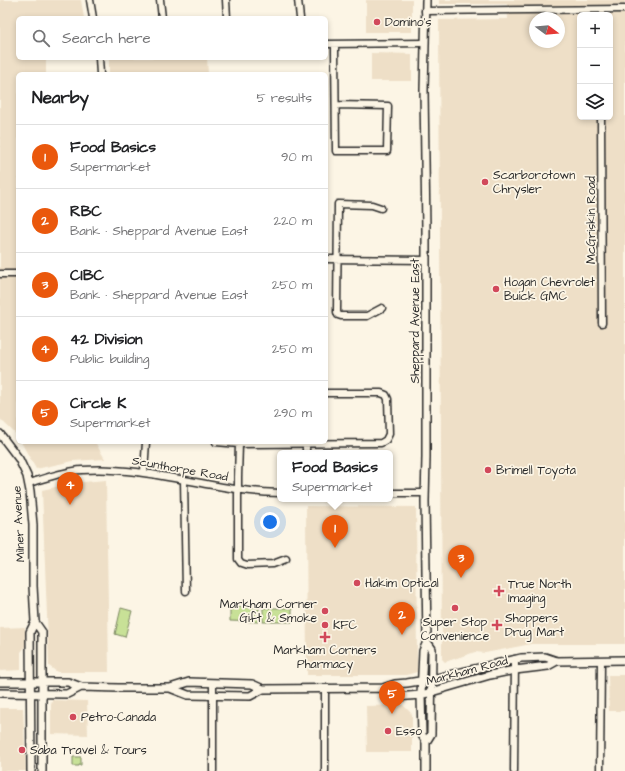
<!DOCTYPE html>
<meta charset="utf-8">
<style>
:root{--surface:#fff;--page:#f2f2f2;--text:#202124;--muted:#757577;--line:#e0e0e0;--accent:#ea580c}
body{margin:0;font-family:"Architects Daughter",sans-serif;background:var(--page);color:var(--text)}
.controls{position:absolute;right:12px;top:12px;display:grid;overflow:hidden;border-radius:6px;box-shadow:0 2px 6px #0003}
.controls button{width:36px;height:36px;display:grid;place-items:center;padding:0;border:0;border-bottom:1px solid var(--line);background:var(--surface);color:var(--text);font:20px sans-serif}
.compass{position:absolute;left:529px;top:12px;width:36px;height:36px;border-radius:50%;background:var(--surface);box-shadow:0 2px 6px #0003;rotate:106deg}
.you{position:absolute;left:270px;top:522px;width:14px;height:14px;margin:-10px;border:3px solid #fff;border-radius:50%;background:#1a73e8;box-shadow:0 0 0 6px #1a73e833}
.badge{display:grid;place-items:center;width:26px;height:26px;border-radius:50%;background:var(--accent);color:#fff;font-size:13px;font-weight:700}
.pin{position:absolute;translate:-50% -33px;filter:drop-shadow(0 1px 2px #0008)}
.pin::after{content:'';position:absolute;top:21px;width:14px;height:12px;background:inherit;clip-path:polygon(0 0,100% 0,50% 100%)}
.popup{position:absolute;left:277px;top:450px;width:116px;height:52px;box-sizing:border-box;display:grid;place-content:center;border-radius:6px;background:var(--surface);filter:drop-shadow(0 1px 3px #0005);font-size:13px;white-space:nowrap;color:var(--muted)}
.popup b{font-size:15px;color:var(--text)}
.popup::after{content:'';position:absolute;left:50%;top:100%;margin-left:-8px;border:8px solid transparent;border-top-color:var(--surface)}
.list{margin:0;padding:0;list-style:none}
h2{display:flex;justify-content:space-between;align-items:center;height:52px;margin:0;padding:0 16px;font-size:17px}
h2 small{font-size:13px;font-weight:400;color:var(--muted)}
.list li{display:grid;grid-template-columns:26px 1fr auto;gap:12px;align-items:center;box-sizing:border-box;height:64px;padding:0 16px;border-top:1px solid var(--line)}
.list b{display:block;font-size:15px;white-space:nowrap}
.list p{margin:0;font-size:13px;white-space:nowrap;color:var(--muted)}
.list em{font-size:13px;font-style:normal;color:var(--muted)}
.icon{flex:none;width:22px;height:22px;fill:none;stroke:currentColor;stroke-width:2;stroke-linecap:round;stroke-linejoin:round}
.map{position:relative;flex:none;width:625px;height:771px;overflow:hidden}
.search{position:absolute;background:var(--surface);box-shadow:0 2px 6px #0003;left:16px;top:16px;width:312px;height:44px;display:flex;align-items:center;gap:10px;box-sizing:border-box;padding:0 14px;border-radius:6px;color:var(--muted);font-size:15px}
.panel{position:absolute;background:var(--surface);box-shadow:0 2px 6px #0003;left:16px;top:72px;width:312px;height:372px;border-radius:6px}
.map>svg:first-child{display:block}
</style>
<div class="map">
<svg width="625" height="771" viewBox="0 0 625 771">
<rect width="100%" height="100%" fill="#fcf5e5"/>
<filter id="ink" filterUnits="userSpaceOnUse"><feTurbulence type="fractalNoise" baseFrequency=".025" numOctaves="2"/><feDisplacementMap in="SourceGraphic" scale="8" xChannelSelector="R" yChannelSelector="G"/><feConvolveMatrix kernelMatrix="1 2 1 2 8 2 1 2 1" color-interpolation-filters="sRGB"/></filter>
<g filter="url(#ink)">
<!-- built -->
<path fill="#eedfc7" fill-rule="evenodd" d="M0,0h81l3,18h-66v40h28v16h-28v362l-18,-17z
M366,0h46v32h-46z
M439,0h186v644h-94l-46,9 -10,-1 -30,10 -3,-3 -3,-639 69,-1 -1,-15h-68zM580,15h30v102h-30zM535,18h24v24h-24z
M371,53l41,1v27h-41z
M109,58h98l1,16h-99z
M21,442h74l10,17 -32,2 -37,8z
M106,480l3,192h-52l-8,-6 -7,-176 31,-7z
M306,506l110,1 1,165 -11,3h-99z
M25,627v20l-4,5v18l-21,1v-43z
M608,675h17v36h-16z
M52,700l35,1 1,34 -37,-1v-30z
M403,705l9,9v38h-45l-1,-46z
M0,708h23l3,63h-26z"/>
<!-- green -->
<path fill="#c8e197" stroke="#7a8661" d="M230,607l29,1 -1,14 -28,-1z
M121,608l11,3 -7,26 -10,-3z
M263,608h29v14h-29z
M73,757h8v8h-2v1h-6z"/>
<g fill="none" stroke-linecap="round" stroke-linejoin="round">
<defs>
<path id="minor" d="M90,0l3,18
M160,0l2,18
M226,0l1,18
M298,0l2,18
M425,11l200,-2
M326,44l99,-1
M335,44v8l1,99h51l1,-45 -52,-1
M99,58l1,16
M601,117l1,206
M381,208l-9,-3 -34,-1 -1,108 1,3 3,1h26l15,-8
M326,259l100,1
M0,274h18
M216,442l23,2 142,-1 5,-3 3,-6 -1,-35 -2,-4 -5,-2h-55
M306,442v11
M239,444l-1,33v82l3,4 6,2 26,-1 13,-5
M144,472l2,-30
M184,480l2,111
M29,483c17,-5 36,-12 53,-13 67,-5 131,22 198,23
M390,493h35
M325,688v83
M213,771v-88
M514,771l1,-112
M600,771l1,-110"/>
<path id="major" d="M426,0l-2,90 2,140v227l-1,44 2,141 -4,9 -2,44 1,40 4,7v29
M0,434l19,25 8,17 3,15 3,34v61l2,36 -5,10 1,139
M35,622l7,10v139
M0,682h68l13,5 37,1h52l19,-6 63,2 11,5
M170,688l18,7 62,1 13,-7 120,-1 12,-4 12,-1 25,-4 89,-21 24,-1 12,4 68,-1
M383,688l13,9 25,-2 69,-20 25,-5 33,-4 9,-5
M0,693l67,1 14,-7
M426,742l5,-8 1,-85 -5,-7"/>
</defs>
<!-- minor casing -->
<use href="#minor" stroke="#2b2b2b" stroke-width="9"/>
<!-- major casing -->
<use href="#major" stroke="#2b2b2b" stroke-width="10"/>
<!-- minor -->
<use href="#minor" stroke="#fcf5e5" stroke-width="6"/>
<!-- major -->
<use href="#major" stroke="#fcf5e5" stroke-width="7"/>
</g>
</g>
<!-- markers -->
<g fill="#d1495b" stroke="#fcf5e5" stroke-width="1.5">
<circle cx="377" cy="22" r="4"/>
<circle cx="485" cy="182" r="4"/>
<circle cx="496" cy="289" r="4"/>
<circle cx="488" cy="470" r="4"/>
<circle cx="357" cy="583" r="4"/>
<path d="M497 585h4v4h4v4h-4v4h-4v-4h-4v-4h4z"/>
<circle cx="455" cy="608" r="4"/>
<circle cx="325" cy="611" r="4"/>
<circle cx="325" cy="625" r="4"/>
<path d="M495 619h4v4h4v4h-4v4h-4v-4h-4v-4h4z"/>
<path d="M323 631h4v4h4v4h-4v4h-4v-4h-4v-4h4z"/>
<circle cx="73" cy="717" r="4"/>
<circle cx="388" cy="731" r="4"/>
<circle cx="22" cy="750" r="4"/>
</g>
<g text-anchor="middle" dominant-baseline="central" stroke-width="3.5" stroke-linejoin="round" paint-order="stroke">
<!-- poi labels -->
<g font-size="12" fill="#2b2b2b" stroke="#fcf5e5" text-anchor="start">
<text x="385" y="22">Domino's</text>
<text x="493" y="175">Scarborotown<tspan x="493" dy="14">Chrysler</tspan></text>
<text x="504" y="282">Hogan Chevrolet<tspan x="504" dy="14">Buick GMC</tspan></text>
<text x="496" y="470">Brimell Toyota</text>
<text x="365" y="583">Hakim Optical</text>
<text x="508" y="584">True North<tspan x="508" dy="14">Imaging</tspan></text>
<text x="317" y="604" text-anchor="end">Markham Corner<tspan x="317" dy="14">Gift &amp; Smoke</tspan></text>
<text x="505" y="618">Shoppers<tspan x="505" dy="14">Drug Mart</tspan></text>
<text x="455" y="622" text-anchor="middle">Super Stop<tspan x="455" dy="14">Convenience</tspan></text>
<text x="333" y="625">KFC</text>
<text x="325" y="650" text-anchor="middle">Markham Corners<tspan x="325" dy="14">Pharmacy</tspan></text>
<text x="81" y="717">Petro-Canada</text>
<text x="396" y="731">Esso</text>
<text x="30" y="750">Saba Travel &amp; Tours</text>
</g>
<!-- street labels -->
<g font-size="12" fill="#2b2b2b" stroke="#fcf5e5">
<text transform="translate(591 220) rotate(-90)">McGriskin Road</text>
<text transform="translate(415 321) rotate(-90)">Sheppard Avenue East</text>
<text transform="translate(180 469) rotate(10)">Scunthorpe Road</text>
<text transform="translate(19 524) rotate(-93)">Milner Avenue</text>
<text transform="translate(467 671) rotate(-15)">Markham Road</text>
</g>
</g>
</svg>
<div class="controls">
<button>+</button>
<button>−</button>
<button><svg class="icon" aria-label="layers" viewBox="0 0 24 24"><path d="M12 4l9 5-9 5-9-5zM3 14l9 5 9-5"/></svg></button>
</div>
<svg class="compass" viewBox="-18 -18 36 36"><path d="M0-13l5 13h-10z" fill="#e53935"/><path d="M0 13l5-13h-10z" fill="#757577"/></svg>
<div class="you"></div>
<div class="pin badge" style="left:335px;top:548px">1</div>
<div class="popup"><b>Food Basics</b>Supermarket</div>
<div class="pin badge" style="left:402px;top:635px">2</div>
<div class="pin badge" style="left:461px;top:578px">3</div>
<div class="pin badge" style="left:70px;top:505px">4</div>
<div class="pin badge" style="left:392px;top:714px">5</div>
<div class="search"><svg class="icon" aria-label="search" viewBox="0 0 24 24"><circle cx="10" cy="10" r="6"/><path d="M15 15l6 6"/></svg>Search here</div>
<section class="panel">
<h2>Nearby<small>5 results</small></h2>
<ul class="list">
<li><span class="badge">1</span><div><b>Food Basics</b><p>Supermarket</p></div><em>90 m</em></li>
<li><span class="badge">2</span><div><b>RBC</b><p>Bank · Sheppard Avenue East</p></div><em>220 m</em></li>
<li><span class="badge">3</span><div><b>CIBC</b><p>Bank · Sheppard Avenue East</p></div><em>250 m</em></li>
<li><span class="badge">4</span><div><b>42 Division</b><p>Public building</p></div><em>250 m</em></li>
<li><span class="badge">5</span><div><b>Circle K</b><p>Supermarket</p></div><em>290 m</em></li>
</ul>
</section>
</div>
